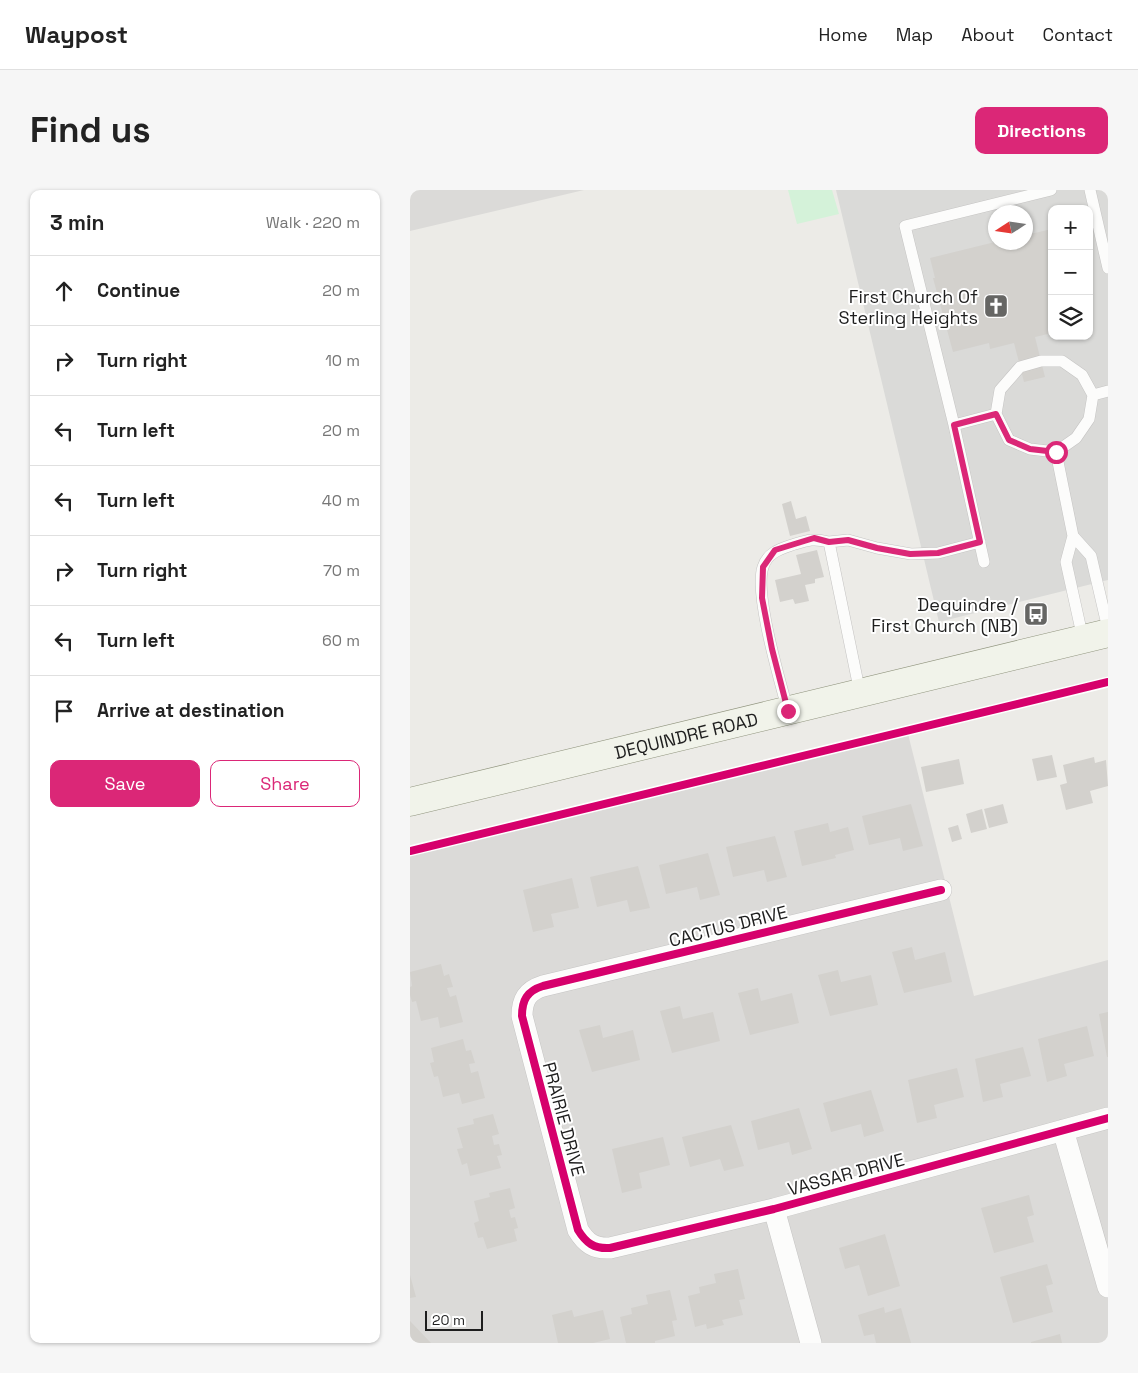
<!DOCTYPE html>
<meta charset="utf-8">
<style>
:root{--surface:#fff;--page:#f6f6f6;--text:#222;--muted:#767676;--line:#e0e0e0;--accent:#db2777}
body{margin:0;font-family:"Space Grotesk",sans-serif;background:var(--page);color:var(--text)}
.controls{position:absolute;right:15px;top:15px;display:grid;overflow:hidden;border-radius:10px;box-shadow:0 1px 4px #0004}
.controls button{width:45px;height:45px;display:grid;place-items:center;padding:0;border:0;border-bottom:1px solid var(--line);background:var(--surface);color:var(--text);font:25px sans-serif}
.compass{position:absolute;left:578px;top:15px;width:45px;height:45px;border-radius:50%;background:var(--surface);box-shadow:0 1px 4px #0004;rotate:258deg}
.scale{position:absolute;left:15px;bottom:12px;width:58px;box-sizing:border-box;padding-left:5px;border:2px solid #1e1e1e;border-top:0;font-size:14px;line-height:18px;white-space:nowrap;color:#1e1e1e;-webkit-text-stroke:4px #fff;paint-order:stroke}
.stop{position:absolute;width:15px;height:15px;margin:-11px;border:4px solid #db2777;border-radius:50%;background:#fff}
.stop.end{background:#db2777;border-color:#fff;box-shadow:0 1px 5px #0008}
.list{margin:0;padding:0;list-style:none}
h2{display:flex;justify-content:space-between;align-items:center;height:65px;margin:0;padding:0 20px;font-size:21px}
h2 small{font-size:16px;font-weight:400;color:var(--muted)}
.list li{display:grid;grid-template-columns:32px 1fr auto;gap:15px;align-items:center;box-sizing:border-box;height:70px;padding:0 20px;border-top:1px solid var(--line)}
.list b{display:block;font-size:19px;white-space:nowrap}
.list em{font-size:16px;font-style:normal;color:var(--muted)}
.actions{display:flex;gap:10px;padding:15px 20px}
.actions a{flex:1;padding:11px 0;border:1px solid var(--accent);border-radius:10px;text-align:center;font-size:18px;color:var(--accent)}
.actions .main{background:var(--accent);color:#fff}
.icon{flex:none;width:28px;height:28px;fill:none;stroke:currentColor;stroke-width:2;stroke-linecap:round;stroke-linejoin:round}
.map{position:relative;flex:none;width:698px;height:1153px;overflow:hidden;border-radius:10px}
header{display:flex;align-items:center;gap:30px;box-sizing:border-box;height:70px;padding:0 25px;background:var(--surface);border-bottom:1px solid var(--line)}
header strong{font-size:24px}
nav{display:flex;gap:28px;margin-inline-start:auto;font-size:18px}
.intro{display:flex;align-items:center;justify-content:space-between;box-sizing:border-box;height:120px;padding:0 30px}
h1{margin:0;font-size:35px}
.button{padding:12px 22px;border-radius:10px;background:var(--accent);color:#fff;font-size:18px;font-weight:700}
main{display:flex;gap:30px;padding:0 30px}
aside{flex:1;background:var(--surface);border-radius:10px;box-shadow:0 1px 4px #0004}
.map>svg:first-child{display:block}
</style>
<header>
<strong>Waypost</strong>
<nav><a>Home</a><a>Map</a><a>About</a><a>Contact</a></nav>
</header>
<div class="intro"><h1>Find us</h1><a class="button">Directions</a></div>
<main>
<aside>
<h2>3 min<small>Walk · 220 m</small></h2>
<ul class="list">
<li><svg class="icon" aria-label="ahead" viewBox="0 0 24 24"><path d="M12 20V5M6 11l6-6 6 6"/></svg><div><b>Continue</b></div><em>20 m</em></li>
<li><svg class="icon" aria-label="right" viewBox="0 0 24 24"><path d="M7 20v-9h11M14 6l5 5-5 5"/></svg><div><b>Turn right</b></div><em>10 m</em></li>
<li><svg class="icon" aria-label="left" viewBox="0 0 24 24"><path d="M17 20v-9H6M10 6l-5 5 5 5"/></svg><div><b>Turn left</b></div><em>20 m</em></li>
<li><svg class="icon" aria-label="left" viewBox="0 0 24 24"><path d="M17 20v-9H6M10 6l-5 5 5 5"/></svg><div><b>Turn left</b></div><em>40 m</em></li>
<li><svg class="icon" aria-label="right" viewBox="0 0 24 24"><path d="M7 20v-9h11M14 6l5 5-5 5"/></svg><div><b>Turn right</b></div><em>70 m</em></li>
<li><svg class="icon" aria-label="left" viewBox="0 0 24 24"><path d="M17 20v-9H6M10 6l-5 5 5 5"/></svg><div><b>Turn left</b></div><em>60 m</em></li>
<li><svg class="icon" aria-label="arrive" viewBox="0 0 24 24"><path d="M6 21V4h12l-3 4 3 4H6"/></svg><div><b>Arrive at destination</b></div></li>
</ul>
<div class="actions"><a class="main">Save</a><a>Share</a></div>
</aside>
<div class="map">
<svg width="698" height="1153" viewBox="0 0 698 1153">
<rect width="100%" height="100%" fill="#ecebe7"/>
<!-- residential -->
<path fill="#dbdad8" d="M0,0h174l-174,41z
M498,544l66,262 134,-36v383h-698v-488z"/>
<!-- religious -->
<path fill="#dadad8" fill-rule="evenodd" d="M426,0h272v390l-169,42zM642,19h37v127h-37zM586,22h30v30h-30z"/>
<!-- park -->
<path fill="#d4f2d9" d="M378,0h44l7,24 -42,10z"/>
<!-- building -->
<path fill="#d3d1cd" d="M642,39v104l-17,4 10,40 -21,5 -10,-39 -24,6 -1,-6 -36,9 -20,-74h2l-5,-20 65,-16h31v-7z
M381,311l5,18 10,-3 4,15 -20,5 -8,-32z
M407,360l7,27 -9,2v4l-10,2 4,16 -14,3 -2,-5 -13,3 -5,-22 26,-6 -5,-19z
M642,565l5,22 -20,4 -5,-22z
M684,567l1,6 11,-3 2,26 -18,5 3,12 -27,7 -6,-25 7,-2 -4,-18z
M549,569l5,25 -38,8 -5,-25z
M501,614l12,42 -20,5 -3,-13 -31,7 -7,-29z
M593,614l5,19 -19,5 -5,-19z
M572,619l5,20 -16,4 -5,-19z
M418,633l2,9 18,-5 6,23 -19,5 1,3 -34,8 -8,-35z
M548,635l4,14 -10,3 -4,-14z
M365,646l12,41 -20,5 -3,-12 -31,7 -7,-30z
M298,663l12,42 -20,5 -3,-13 -31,7 -7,-29z
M228,676l12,42 -20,4 -3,-12 -30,7 -7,-30z
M162,688l7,30 -28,6 3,13 -21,5 -10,-42z
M502,757l3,13 30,-8 7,30 -48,11 -12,-41z
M31,774l3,12 5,-2 4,13 -6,1 3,9 6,-2 7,27 -23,6 -2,-11 -17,4 -5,-20 -4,1 -2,-7v-8l2,-1 -2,-14z
M428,780l3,12 30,-7 7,30 -48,11 -12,-41z
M348,798l3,13 31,-8 7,30 -49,12 -12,-42z
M270,816l3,13 30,-7 7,29 -48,12 -12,-42z
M698,822v45h-1l-8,-43z
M190,835l3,13 30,-8 7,30 -48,12 -13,-42z
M677,836l7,30 -30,8 3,12 -20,6 -9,-43z
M53,849l3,12 5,-1 4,13 -6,1 2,9 7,-2 7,27 -23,6 -3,-11 -16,4 -5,-21 -4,1 -4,-14 4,-1 -3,-14z
M613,857l8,29 -31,8 3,13 -20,5 -8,-43z
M547,878l7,29 -30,8 3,13 -20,5 -9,-43z
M461,900l13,41 -20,6 -3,-13 -30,8 -8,-29z
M389,918l13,41 -20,6 -3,-13 -31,8 -7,-29z
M83,924l6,20 -7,2 2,9 5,-1 3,11 -5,1 4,12 -31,8 -3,-13 -5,2 -5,-16 6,-1 -6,-20 17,-4 -1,-5z
M321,935l13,41 -20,5 -4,-12 -30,8 -8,-30z
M253,947l7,28 -31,8 3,15 -20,5 -10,-44z
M100,998l5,20 -6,2 2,8 4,-1 3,11 -4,1 3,12 -30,8 -4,-12 -5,1 -4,-15 5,-2 -5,-20 16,-4 -1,-4z
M619,1005l5,20 -7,2 7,25 -40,11 -13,-45z
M475,1044l15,52 -32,10 -9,-31 -14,4 -6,-21z
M637,1074l6,20 -7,2 7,26 -40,11 -13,-46z
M328,1079l7,30 -6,1 4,15 -21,5 2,5 -17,4 -1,-5 -11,3 -7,-31 12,-3 -1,-6 17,-4 -2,-9z
M0,1085l6,22 -6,1z
M260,1100l7,30 -5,1 3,15 -20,5v2h-29l-6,-26 12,-3 -1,-6 17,-4 -2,-9z
M474,1117l1,6 16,-5 10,35h-35l-2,-9 -10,2 -6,-21z
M162,1120l2,7 29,-7 7,29 -17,4h-35l-6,-28z
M0,1131l21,22h-21z
M650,1144l2,9h-31v-1z"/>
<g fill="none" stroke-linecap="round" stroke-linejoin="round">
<defs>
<path id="lane" d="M680,0l18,78
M631,171h21l20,14 11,20 -4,24 -13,19 -20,14 -26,-3 -21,-9 -13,-26 4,-24 20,-23z
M683,205l15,-4
M544,235l-49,-199 146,-36
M646,262l17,84 -7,26 17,77
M663,346l18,20 17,73
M419,352l19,-2 29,8 34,6 27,-1 42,-11
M574,372l-30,-137 42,-11
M378,521c-8,-30 -34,-117 -25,-144 4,-14 17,-18 29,-22 16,-5 21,-7 37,-3l31,151"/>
<path id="street" d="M531,700l-398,96c-16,5 -21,14 -21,30l56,214c8,13 16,19 32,18l164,-39 334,-91
M653,940l45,157
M364,1019l37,134"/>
<g id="secondary">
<path id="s1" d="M0,612l698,-169"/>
</g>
</defs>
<!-- lane casing -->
<use href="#lane" stroke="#c5c4c3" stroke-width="12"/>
<!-- street casing -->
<use href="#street" stroke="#c5c4c3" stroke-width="22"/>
<!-- secondary casing -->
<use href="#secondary" stroke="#91957f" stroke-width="29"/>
<!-- lane -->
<use href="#lane" stroke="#fcfcfb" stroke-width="11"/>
<!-- street -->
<use href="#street" stroke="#fcfcfb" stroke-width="21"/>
<!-- secondary -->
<use href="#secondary" stroke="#f1f3ea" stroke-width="28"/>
<defs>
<path id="cycleway" d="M0,661l698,-169
M531,700l-398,96c-16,5 -21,14 -21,30l56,214c8,13 16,19 32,18l164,-39 334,-91"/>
</defs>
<!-- cycleway casing -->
<use href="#cycleway" stroke="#fff" stroke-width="11"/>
<!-- cycleway -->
<use href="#cycleway" stroke="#d6006c" stroke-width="8"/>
</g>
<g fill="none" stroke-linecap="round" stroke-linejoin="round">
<!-- route -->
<path stroke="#db2777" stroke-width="6" d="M378,521l-16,-62 -10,-51 1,-31 12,-17 39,-12 15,4 19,-2 29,8 33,6 28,-1 42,-11 -26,-117 42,-11 13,26 21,9 26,3"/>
</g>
<!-- icons -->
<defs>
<symbol id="church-square" viewBox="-11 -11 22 22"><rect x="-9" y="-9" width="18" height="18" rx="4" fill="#666664" stroke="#fff"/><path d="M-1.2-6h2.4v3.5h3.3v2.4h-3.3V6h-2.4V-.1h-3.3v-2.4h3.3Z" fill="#fff"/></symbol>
<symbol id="bus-square" viewBox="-11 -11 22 22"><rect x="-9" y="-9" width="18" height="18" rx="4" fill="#666664" stroke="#fff"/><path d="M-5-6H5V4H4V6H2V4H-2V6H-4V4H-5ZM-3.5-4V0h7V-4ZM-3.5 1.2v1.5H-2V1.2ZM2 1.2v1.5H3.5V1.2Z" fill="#fff"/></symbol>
</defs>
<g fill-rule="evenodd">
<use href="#church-square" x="572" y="102" width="28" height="28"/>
<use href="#bus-square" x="612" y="410" width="28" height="28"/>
</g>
<g text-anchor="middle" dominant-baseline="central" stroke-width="4" stroke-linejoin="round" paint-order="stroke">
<!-- poi labels -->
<g font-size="18" fill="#1e1e1e" stroke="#fff" text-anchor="end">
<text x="568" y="106">First Church Of<tspan x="568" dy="21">Sterling Heights</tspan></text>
<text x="608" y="414">Dequindre /<tspan x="608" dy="21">First Church (NB)</tspan></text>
</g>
<!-- street labels -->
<g font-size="18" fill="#1e1e1e" stroke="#fff">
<text stroke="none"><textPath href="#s1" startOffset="284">DEQUINDRE ROAD</textPath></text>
<text transform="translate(318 736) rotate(-14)">CACTUS DRIVE</text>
<text transform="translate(154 929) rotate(75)">PRAIRIE DRIVE</text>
<text transform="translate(436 984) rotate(-15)">VASSAR DRIVE</text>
</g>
</g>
</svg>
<div class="controls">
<button>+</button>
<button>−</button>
<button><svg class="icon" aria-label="layers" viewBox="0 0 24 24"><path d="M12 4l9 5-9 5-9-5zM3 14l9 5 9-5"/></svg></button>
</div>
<svg class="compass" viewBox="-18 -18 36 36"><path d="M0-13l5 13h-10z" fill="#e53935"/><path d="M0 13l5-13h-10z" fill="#767676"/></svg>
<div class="scale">20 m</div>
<div class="stop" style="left:646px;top:262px"></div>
<div class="stop end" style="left:378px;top:521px"></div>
</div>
</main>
